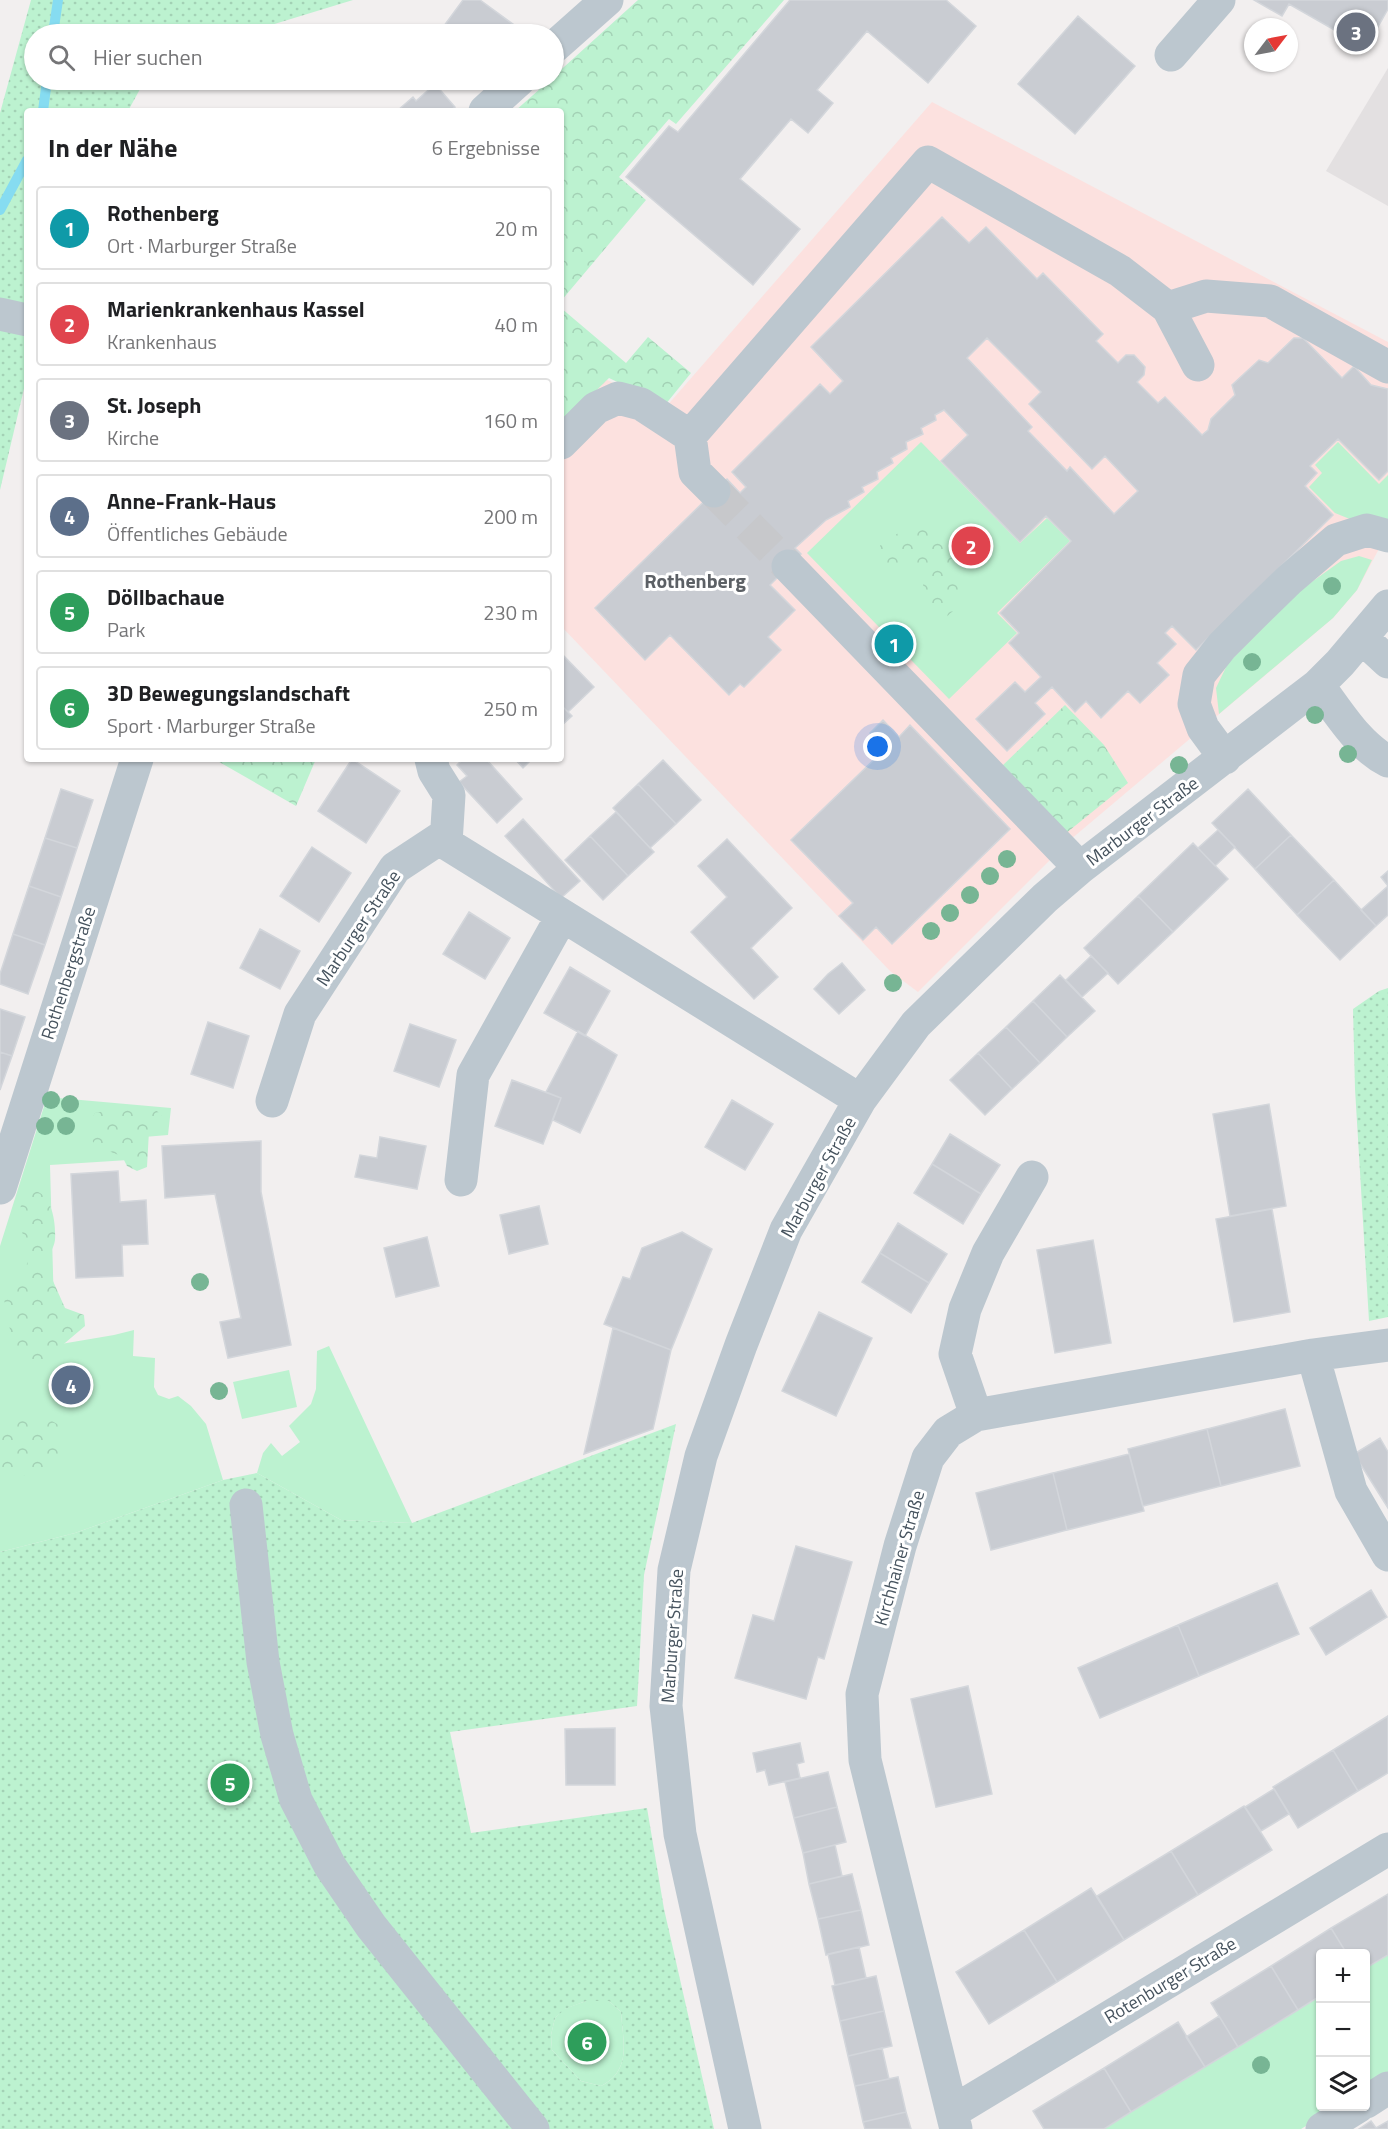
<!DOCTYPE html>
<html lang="de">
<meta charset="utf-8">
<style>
:root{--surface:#fff;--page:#f6f6f6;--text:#202124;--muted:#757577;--line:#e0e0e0;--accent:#2563eb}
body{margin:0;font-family:"Titillium Web",sans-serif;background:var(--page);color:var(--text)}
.controls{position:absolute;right:18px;bottom:18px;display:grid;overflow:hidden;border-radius:6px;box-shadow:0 2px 4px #0004}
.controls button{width:54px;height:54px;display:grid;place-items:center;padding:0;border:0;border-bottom:2px solid var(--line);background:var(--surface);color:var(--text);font:30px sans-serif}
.compass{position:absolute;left:1244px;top:18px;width:54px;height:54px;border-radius:50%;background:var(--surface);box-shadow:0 2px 4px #0004;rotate:58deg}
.you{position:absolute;left:878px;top:747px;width:21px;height:21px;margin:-15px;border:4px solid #fff;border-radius:50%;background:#1a73e8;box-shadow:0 0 0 9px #1a73e833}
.badge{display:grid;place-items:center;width:39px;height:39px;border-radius:50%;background:var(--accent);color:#fff;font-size:20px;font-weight:700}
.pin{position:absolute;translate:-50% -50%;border:3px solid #fff;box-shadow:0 2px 6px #0006}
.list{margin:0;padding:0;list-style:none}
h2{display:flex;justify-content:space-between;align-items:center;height:78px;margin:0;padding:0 24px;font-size:26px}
h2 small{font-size:20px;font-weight:400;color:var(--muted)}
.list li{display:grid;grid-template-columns:39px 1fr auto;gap:18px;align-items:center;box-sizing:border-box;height:84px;margin:0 12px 12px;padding:0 12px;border:2px solid var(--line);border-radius:6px}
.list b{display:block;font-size:22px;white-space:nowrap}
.list p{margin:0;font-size:20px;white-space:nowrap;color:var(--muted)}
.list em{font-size:20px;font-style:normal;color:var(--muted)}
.icon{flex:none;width:33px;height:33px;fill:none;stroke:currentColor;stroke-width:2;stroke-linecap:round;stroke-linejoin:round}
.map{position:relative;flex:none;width:1388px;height:2129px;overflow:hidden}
.search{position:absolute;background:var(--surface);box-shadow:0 2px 4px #0004;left:24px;top:24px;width:540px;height:66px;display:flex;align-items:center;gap:15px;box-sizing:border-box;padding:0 21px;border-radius:33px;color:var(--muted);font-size:22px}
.panel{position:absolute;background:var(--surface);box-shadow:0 2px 4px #0004;left:24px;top:108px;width:540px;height:654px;border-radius:6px}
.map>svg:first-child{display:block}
</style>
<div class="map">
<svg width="1388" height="2129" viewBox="0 0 1388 2129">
<defs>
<pattern id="forest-crowns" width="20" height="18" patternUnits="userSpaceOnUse" patternTransform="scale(1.5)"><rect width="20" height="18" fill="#bcf2d0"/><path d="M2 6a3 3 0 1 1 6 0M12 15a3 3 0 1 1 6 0" fill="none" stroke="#a3d1b5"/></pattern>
<pattern id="park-dots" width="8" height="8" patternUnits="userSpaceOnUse" patternTransform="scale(1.5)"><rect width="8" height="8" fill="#bcf2d0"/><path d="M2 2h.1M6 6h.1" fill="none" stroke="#a3d1b5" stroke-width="1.8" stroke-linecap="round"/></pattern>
</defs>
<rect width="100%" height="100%" fill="#f2efef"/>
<!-- education -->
<path fill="#e3e0e1" d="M1388,68v138l-62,-35z"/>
<!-- medical -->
<path fill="#fce1df" d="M932,102l456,240v190l-31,58 -24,28 -263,222 -152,152 -28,-21 -329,-345v-218l34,-34 70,34z"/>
<!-- green -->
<path fill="#bcf2d0" d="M921,442l99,101 27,-25 23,23 -73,72 20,20 -68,66 -142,-146z
M1338,442l41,42 9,-9v56l-21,-5 -32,-13 -26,-26 13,-14 -7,-8z
M1359,556l13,4 -15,30 -24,28 -114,96 -3,-26 12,-25 71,-72 42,-30z
M47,1097l124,11 -3,27 -24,2v22l-94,6 5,180 59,-10 20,-5 -1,26 22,2 -1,29 4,8 11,4 9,-3 13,10 15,18 17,56 -148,53 -75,19v-306z
M329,1346l83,177 -71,-3 -84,-47 6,-20 8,-10 11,13 18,-14 -11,-16 22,-22 5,-15 1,-38z
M289,1370l8,37 -55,12 -9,-37z
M1388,1955v120l-22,14v-121z
M1320,1996v110l17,1 -36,22h-198z
M586,2001h23l12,11c2,30 11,58 -20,74l-20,-5 -29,-31 -1,-15 4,-17 9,-9z"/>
<!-- forest -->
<path fill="url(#forest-crowns)" d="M638,0h146l-108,124 -7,-5 -50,58 27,23 -85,101v-190h-46l35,-31h4v-4z
M561,308l65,55 22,-26 43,36 -26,32 -56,-27 -48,47z
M919,527l22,9 17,21 3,27 -8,27 -10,9 -10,-1 -9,-10c0,-16 3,-42 -20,-44 -6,-1 -14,3 -20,4l-9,-5 -3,-9c14,-18 25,-23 47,-28z
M1065,705l39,40 24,38 -63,51 -63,-68z
M214,759h102l-20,47z
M134,1108l23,3 7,8 -15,12 -2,36 -10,4 -10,-5 -5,-10 -9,-3 -20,-11 -4,-16 6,-13 14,-3z
M29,1190c23,0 27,31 26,50 -1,8 -7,16 -10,23l20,45 19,7 1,11 -46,39h-17l-9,-20 -10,-51 22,-23 4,-15 -10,-35 2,-17z
M13,1415l30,1 16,9 5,29 -13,13 -19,11 -32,-11v-49z"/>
<!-- park -->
<path fill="url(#park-dots)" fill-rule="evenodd" d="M31,0h322l-111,34h-208v46h111l-17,31h-101v265l-27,114v-377z
M1388,988v329l-19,4 -14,-232 -2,-80 26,-18z
M676,1424l-32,151 -7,131 -187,26 21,101 176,-25 17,101 50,220h-714v-577l75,-19 148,-53 34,-7 84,47 71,3zM586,2001h23l12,11c2,30 11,58 -20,74l-20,-5 -29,-31 -1,-15 4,-17 10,-9z"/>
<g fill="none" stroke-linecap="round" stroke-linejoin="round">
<!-- stream -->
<path stroke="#86dcf1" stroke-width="10" d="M53,34l5,-34
M43,111l4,-31
M0,210l27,-50"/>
</g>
<!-- building -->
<path fill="#c9ccd2" stroke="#d3d6db" stroke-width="1.5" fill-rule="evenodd" d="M463,0h17l45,33 -2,1h-85z
M790,0h156l30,26 -48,57 -61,-52 -50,59 16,13 -25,30 -17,-14 -51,60 60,50 -47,56 -127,-108 43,-51 9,6z
M1254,0h134v9l-22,39 -77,-44 -7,12z
M1078,16l57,50 -60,68 -57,-50z
M435,84l20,23 -6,4h-52l16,-14 3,4z
M942,217l27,26 17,-16 51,52 6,-6 60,61 -7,7 22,22 8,-8h8l11,12 -1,8 -7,7 21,21 7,-6 37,38 6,-5 3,-11 24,-24 -3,-10 27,-25 9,3 26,-25h9l39,40 12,-12 17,19 17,4v82l-9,9 -41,-41 -28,27 7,7 -12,13 28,29 -137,135 -24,-24 -7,7 11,11 -19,19 12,12 -29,28 -12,-12 -27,27 -15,-17 -11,11 -23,-25 -17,16 10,11 -38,37 -31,-32 39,-37 10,10 16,-15 -32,-34 10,-10 -19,-20 71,-72 -25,-25 -26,26 -79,-81 27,-26 -24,-25 -9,5 1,5 -15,8 2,6 -17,8 1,7 -16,9 2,5 -16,9 1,7 -16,8 2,5 -16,9 2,6 -24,13 -31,28 6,6 -31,31 25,25 -27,27 13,13 -37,37 -4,-3 -11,11 -59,-60 -25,25 -50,-52 132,-129 13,14 6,-6 -14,-15 88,-88 10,10 13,-13 -32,-34zM987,338l54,54 -12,12 63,65 13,-13 33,35 -24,23 -44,-47 -3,4 -39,-40 4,-4 -65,-69z
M561,653l33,34 -26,25 -7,-7z
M561,705l11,11 -11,10z
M883,720l16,17 11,-12 100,104 -118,115 -16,-17 -13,13 -24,-24 14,-13 -62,-63 94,-91 -15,-16z
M352,759l48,32 -34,52 -48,-32z
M463,759h23l36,40 -25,24 -38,-41 8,-6 -10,-11z
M515,759h17l-9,9z
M663,760l38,40 -25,24 -38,-40z
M638,784l38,40 -26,24 -37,-40z
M61,789l32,11 -16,48 -32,-10z
M1248,789l43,46 -36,34 -43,-46z
M616,812l38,40 -26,24 -38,-40z
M523,819l57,62 -19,17 -56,-62z
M1218,830l17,17 -20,19 -17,-18z
M1291,835l43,45 -37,35 -42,-46z
M590,836l38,40 -25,24 -38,-40z
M45,838l32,10 -16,49 -32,-11z
M727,839l65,69 -41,40 27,29 -24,22 -63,-67 36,-35 -29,-31z
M1193,843l35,36 -55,53 -35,-36z
M312,847l39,26 -32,49 -39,-26z
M1388,871v15l-7,-9z
M1334,880l42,46 -36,34 -43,-45z
M29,886l32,11 -16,48 -32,-11z
M1388,886v29l-12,11 -15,-16z
M1138,896l35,36 -55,52 -34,-36z
M469,912l41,26 -25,41 -42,-25z
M260,929l40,22 -20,38 -40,-21z
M13,934l32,11 -17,49 -28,-10v-10z
M1091,956l17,17 -26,24 -16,-17z
M842,963l23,27 -26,24 -25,-25 14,-15z
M570,967l40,24 -25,45 -41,-23z
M1060,975l35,36 -28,26 -34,-36z
M1033,1001l34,36 -27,26 -34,-36z
M0,1009l25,8 -13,39 -12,-4z
M208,1022l41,14 -16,52 -42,-14z
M410,1024l46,16 -17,47 -45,-16z
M1006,1027l34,36 -28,26 -34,-36z
M578,1031l39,24 -37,78 -27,-13 8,-22 -15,-6z
M0,1052l12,4 -12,34z
M978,1053l34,36 -27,26 -35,-35z
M512,1080l49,18 -18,46 -48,-18z
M732,1100l41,24 -28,46 -40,-23z
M1269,1104l17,102 -56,10 -17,-102z
M950,1134l50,31 -19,29 -49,-30z
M380,1137l46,9 -9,43 -62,-12 5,-22 17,3z
M261,1141v51l30,153 -63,13 -8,-36 21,-4 -26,-124 -50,4 -3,-52z
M932,1164l49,30 -18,30 -49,-31z
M118,1171l2,31 26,-2 2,44 -26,1 1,31 -47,2 -5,-104z
M539,1206l9,38 -39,10 -9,-39z
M1272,1209l18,103 -56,10 -18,-103z
M898,1223l49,31 -18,29 -49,-30z
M682,1232l30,17 -41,101 -67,-26 19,-47 7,2 12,-31z
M427,1237l12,49 -43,11 -12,-49z
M1093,1240l18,103 -56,10 -18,-103z
M880,1253l49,30 -18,30 -49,-31z
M819,1312l53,26 -36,78 -54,-25z
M613,1328l58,22 -18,79 -69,25z
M1285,1409l15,57 -79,20 -14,-57z
M1207,1429l14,57 -78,20 -15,-57z
M1380,1438l8,14v56l-34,-54z
M1129,1454l15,57 -77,19 -14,-57z
M1053,1473l14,57 -76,20 -15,-57z
M796,1546l56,16 -28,97 -6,-2 -12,42 -71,-21 18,-63 21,6z
M1277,1583l22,51 -100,42 -21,-51z
M1371,1590l16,27 -61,38 -16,-27z
M1178,1625l21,51 -99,42 -22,-50z
M968,1686l24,108 -56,13 -25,-108z
M1388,1716v57l-30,18 -25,-41z
M615,1728v57h-49l-1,-56z
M800,1743l4,19 -7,2 3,14 -31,7 -4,-15 -8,2 -4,-19z
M1333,1750l25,41 -60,37 -25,-41z
M828,1772l9,35 -43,11 -9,-36z
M1274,1789l15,25 -28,17 -16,-24z
M1244,1806l28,44 -74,45 -27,-44z
M837,1807l9,35 -43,11 -9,-35z
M835,1845l7,31 -33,8 -6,-31z
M1171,1851l27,44 -74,45 -27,-44z
M852,1874l9,36 -43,9 -9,-35z
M1091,1888l33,52 -67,42 -33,-52z
M1388,1894v61l-22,13v-14h-19l-16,-26z
M861,1910l8,35 -43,10 -8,-36z
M1331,1928l16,26h-27v42l-22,14 -27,-44z
M1024,1930l33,52 -68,42 -33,-52z
M859,1947l7,31 -31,7 -7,-31z
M1271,1966l27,44 -60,37 -27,-44z
M876,1976l8,35 -44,10 -8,-35z
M884,2011l8,35 -44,10 -8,-35z
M1219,2016l19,31 -33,20 -19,-30z
M1178,2022l27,45 -74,45 -27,-44z
M882,2048l7,31 -34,7 -7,-30z
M1104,2068l27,44 -27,17h-60l-11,-18z
M898,2077l8,35 -43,10 -8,-36z
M906,2112l5,17h-46l-2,-7z
M1371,2121l5,7 12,-7v8h-29z"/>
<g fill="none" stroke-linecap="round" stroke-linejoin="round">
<!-- minor-tunnel -->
<path stroke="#c7c8cb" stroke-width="33" stroke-dasharray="33 16" stroke-linecap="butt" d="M714,491l74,75"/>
<!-- minor -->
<path stroke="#bcc7cf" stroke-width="33" d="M554,47l53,-47
M1171,55l48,-55
M485,111l34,-31
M1168,308l38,-12 64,5 118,66
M0,314l27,6
M561,443l35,-35 22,-10 23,6 49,32
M714,491l-19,-19 -5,-36 238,-274 192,109 48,37 30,57
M788,566l292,302
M1362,638l26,24
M1318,685c20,26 40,61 70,76
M1225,758l-22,-30 -9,-24 5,-29 23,-29 29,-29 38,-37 47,-40 31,-10 21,6
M431,759l3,12 15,24 -3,48
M272,1101l28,-87 95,-146 44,-29 421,261
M461,1180l12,-105 89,-159
M0,1188l137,-429
M1313,1355l38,136 37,64
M976,1415l-21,-61 10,-45 23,-56 44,-76
M246,1505l17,157 14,73 19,65 34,66 41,60 162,203
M1366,2102l22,-14
M952,2112l436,-263
M745,2129l-65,-295 -14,-128 8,-136 27,-114 40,-111 45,-115 74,-130 56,-76 129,-126 35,-30 238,-183 22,-22 48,-57
M956,2129l-91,-369 -3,-66 38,-148 28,-88 20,-26 28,-17 337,-60 75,-10
M1322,2129l37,-23"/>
</g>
<!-- trees -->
<g fill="#77b594">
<circle cx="1332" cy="586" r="9"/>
<circle cx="1252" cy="662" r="9"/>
<circle cx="1315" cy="715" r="9"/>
<circle cx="1348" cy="754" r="9"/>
<circle cx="1179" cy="765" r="9"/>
<circle cx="1007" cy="859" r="9"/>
<circle cx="990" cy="876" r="9"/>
<circle cx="970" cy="895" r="9"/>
<circle cx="950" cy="913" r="9"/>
<circle cx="931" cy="931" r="9"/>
<circle cx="893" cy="983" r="9"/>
<circle cx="51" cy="1100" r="9"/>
<circle cx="70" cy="1104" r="9"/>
<circle cx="45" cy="1126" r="9"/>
<circle cx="66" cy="1126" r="9"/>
<circle cx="200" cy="1282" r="9"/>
<circle cx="219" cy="1391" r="9"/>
<circle cx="1261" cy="2065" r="9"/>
</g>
<g text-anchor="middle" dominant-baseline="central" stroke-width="6" stroke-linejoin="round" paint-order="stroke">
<!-- street labels -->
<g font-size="18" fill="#46535e" stroke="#fff">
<text transform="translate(1142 821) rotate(-37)">Marburger Straße</text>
<text transform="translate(358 928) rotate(-56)">Marburger Straße</text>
<text transform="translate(68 973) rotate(-72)">Rothenbergstraße</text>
<text transform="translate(818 1177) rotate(-61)">Marburger Straße</text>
<text transform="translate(899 1558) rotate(-74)">Kirchhainer Straße</text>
<text transform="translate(672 1636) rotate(-86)">Marburger Straße</text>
<text transform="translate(1170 1980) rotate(-31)">Rotenburger Straße</text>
</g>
<!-- neighbourhood labels -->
<g font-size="20" font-weight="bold" fill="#5c6065" stroke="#fff">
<text x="695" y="580">Rothenberg</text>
</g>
</g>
</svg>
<div class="controls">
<button>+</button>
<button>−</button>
<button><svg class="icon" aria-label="layers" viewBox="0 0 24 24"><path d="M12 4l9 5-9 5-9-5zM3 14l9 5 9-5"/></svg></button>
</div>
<svg class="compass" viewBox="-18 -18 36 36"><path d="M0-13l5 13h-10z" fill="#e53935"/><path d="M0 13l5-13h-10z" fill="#757577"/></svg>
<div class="you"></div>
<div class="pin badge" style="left:894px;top:644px;background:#0f9aa8">1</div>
<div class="pin badge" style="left:971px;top:546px;background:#e0444e">2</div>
<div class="pin badge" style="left:1356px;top:32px;background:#6b7280">3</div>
<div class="pin badge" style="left:71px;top:1385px;background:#5c6f8a">4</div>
<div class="pin badge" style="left:230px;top:1783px;background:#2e9e5b">5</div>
<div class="pin badge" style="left:587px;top:2042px;background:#2e9e5b">6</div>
<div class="search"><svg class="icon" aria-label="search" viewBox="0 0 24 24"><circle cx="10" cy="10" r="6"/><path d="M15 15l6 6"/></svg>Hier suchen</div>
<section class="panel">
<h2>In der Nähe<small>6 Ergebnisse</small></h2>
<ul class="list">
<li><span class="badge" style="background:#0f9aa8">1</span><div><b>Rothenberg</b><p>Ort · Marburger Straße</p></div><em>20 m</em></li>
<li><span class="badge" style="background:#e0444e">2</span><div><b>Marienkrankenhaus Kassel</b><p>Krankenhaus</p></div><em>40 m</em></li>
<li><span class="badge" style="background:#6b7280">3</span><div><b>St. Joseph</b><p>Kirche</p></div><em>160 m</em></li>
<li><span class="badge" style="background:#5c6f8a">4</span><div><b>Anne-Frank-Haus</b><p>Öffentliches Gebäude</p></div><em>200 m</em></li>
<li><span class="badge" style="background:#2e9e5b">5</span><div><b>Döllbachaue</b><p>Park</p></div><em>230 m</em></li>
<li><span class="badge" style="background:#2e9e5b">6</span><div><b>3D Bewegungslandschaft</b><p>Sport · Marburger Straße</p></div><em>250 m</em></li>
</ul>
</section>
</div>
